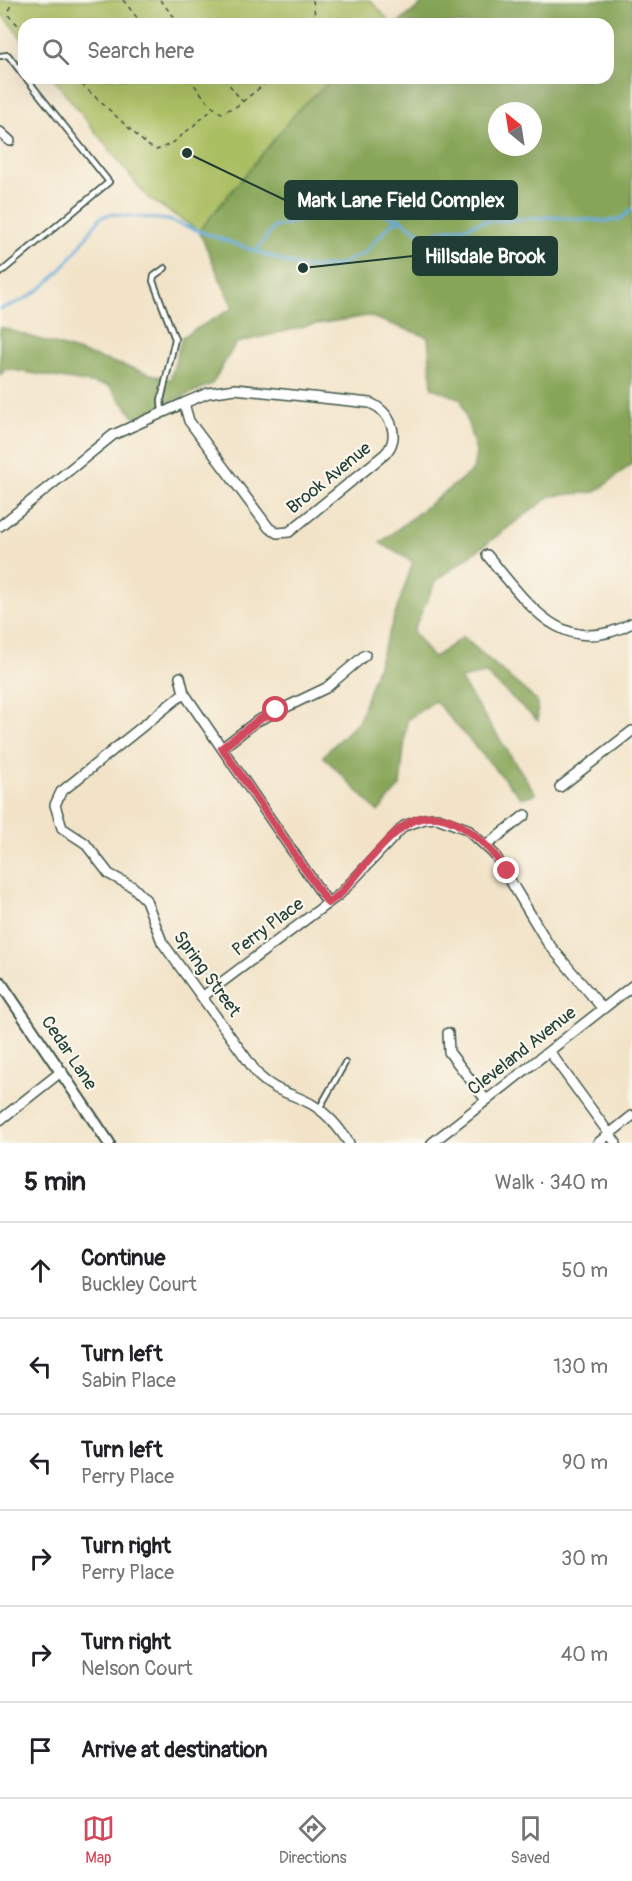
<!DOCTYPE html>
<meta charset="utf-8">
<style>
:root{--surface:#fff;--page:#f6f6f6;--text:#202124;--muted:#757577;--line:#e0e0e0;--accent:#d1495b}
body{margin:0;font-family:Pangolin,sans-serif;background:var(--page);color:var(--text)}
.compass{position:absolute;left:488px;top:102px;width:54px;height:54px;border-radius:50%;background:var(--surface);box-shadow:0 6px 24px #0002;rotate:330deg}
.stop{position:absolute;width:18px;height:18px;margin:-14px;border:4px solid #d1495b;border-radius:50%;background:#fff}
.stop.end{background:#d1495b;border-color:#fff;box-shadow:0 2px 6px #0008}
.list{margin:0;padding:0;list-style:none}
h2{display:flex;justify-content:space-between;align-items:center;height:78px;margin:0;padding:0 24px;font-size:26px}
h2 small{font-size:20px;font-weight:400;color:var(--muted)}
.list li{display:grid;grid-template-columns:39px 1fr auto;gap:18px;align-items:center;box-sizing:border-box;height:96px;padding:0 24px;border-top:2px solid var(--line)}
.list b{display:block;font-size:22px;white-space:nowrap}
.list p{margin:0;font-size:20px;white-space:nowrap;color:var(--muted)}
.list em{font-size:20px;font-style:normal;color:var(--muted)}
.icon{flex:none;width:33px;height:33px;fill:none;stroke:currentColor;stroke-width:2;stroke-linecap:round;stroke-linejoin:round}
.map{position:relative;flex:none;width:632px;height:1143px;overflow:hidden}
.search{position:absolute;background:var(--surface);box-shadow:0 6px 24px #0002;left:18px;right:18px;top:18px;height:66px;display:flex;align-items:center;gap:15px;box-sizing:border-box;padding:0 21px;border-radius:18px;color:var(--muted);font-size:22px}
.sheet{height:654px;background:var(--surface)}
nav{display:flex;justify-content:space-around;align-items:center;box-sizing:border-box;height:84px;border-top:2px solid var(--line);background:var(--surface);font-size:16px;color:var(--muted)}
nav a{display:grid;justify-items:center;gap:3px}
nav .on{color:var(--accent)}
.map>svg:first-child{display:block}
</style>
<div class="map">
<svg width="632" height="1143" viewBox="0 0 632 1143">
<rect width="100%" height="100%" fill="#fbf7ec"/>
<filter id="ink" filterUnits="userSpaceOnUse"><feTurbulence type="fractalNoise" baseFrequency=".0167" numOctaves="2"/><feDisplacementMap in="SourceGraphic" scale="12" xChannelSelector="R" yChannelSelector="G"/><feConvolveMatrix kernelMatrix="1 2 1 2 8 2 1 2 1" color-interpolation-filters="sRGB"/></filter>
<filter id="wash" filterUnits="userSpaceOnUse"><feTurbulence type="fractalNoise" baseFrequency=".008" numOctaves="4" result="noise"/><feDisplacementMap in="SourceGraphic" scale="24" xChannelSelector="R" yChannelSelector="G"/><feGaussianBlur stdDeviation="1.35" result="paint"/><feColorMatrix in="noise" values="0 0 0 0 0 0 0 0 0 0 0 0 0 0 0 0 0 1.4 0 .05"/><feComposite in="paint" operator="in"/></filter>
<g filter="url(#wash)">
<rect width="100%" height="100%" fill="#f2e3c8"/>
<!-- green -->
<path fill="#aabe62" stroke="#647e4b" stroke-width="1.5" d="M0,0h370l22,24h-368v17l-24,-29z
M53,78h281l-34,30 -101,123 -52,-34z"/>
<!-- forest -->
<path fill="#87a558" stroke="#537146" stroke-width="1.5" fill-rule="evenodd" d="M427,0h205v464l-36,28 -45,4 -115,85 -23,50 20,27 30,-21 74,64 1,20 -52,-47 -26,5 76,115 -15,4 -86,-97 -28,19 -7,66 -22,26 -55,-56 36,-36 54,-158 -33,-19 93,-73 3,-18 -15,-53 -29,-11 -4,-51 -60,-21 -57,9 -75,18 -24,41 -77,34 -26,-32 -103,-17 -6,6v-48l170,53 12,-43 51,-29 -34,-77 101,-123 34,-30h274v-54h-211zM497,111h36v36h-36z"/>
<g fill="none" stroke-linecap="round" stroke-linejoin="round">
<!-- stream -->
<path stroke="#65acdc" stroke-width="3" d="M256,251l18,-24 48,-12 15,-8 17,-1 47,13
M0,309c50,-14 71,-52 100,-91l10,-4 58,6 135,48 36,-3 24,-11 29,-31 9,-3 25,17 15,-7 26,-3 13,-5 70,-5 56,4 13,-1 13,-11"/>
</g>
</g>
<g filter="url(#ink)">
<g fill="none" stroke-linecap="round" stroke-linejoin="round">
<defs>
<path id="service" d="M0,56l8,-1 16,21
M0,273l109,-91 -83,-104
M162,412l-1,-12 14,-61 -22,-58 1,-5 11,-8
M319,1109l26,-46"/>
<path id="minor" d="M0,132l10,9
M235,389l135,14c20,8 32,34 15,51l-96,78 -12,1 -8,-5 -80,-107 -5,-18 24,-10z
M0,526l113,-91 71,-32
M487,555c40,47 75,106 145,68
M180,677l4,16 144,210
M184,693l-123,99 -6,13 7,23 23,15 24,31 24,13 13,13 16,42 97,134c16,16 36,18 54,29 16,10 26,23 36,38
M222,748l35,-27 69,-33 39,-33
M560,787l72,-56
M487,845l38,-30
M202,997l138,-103 64,-68 21,-7 12,-1 30,11 28,26 52,87 56,67
M448,1033l1,19 37,48
M549,1051l67,92
M0,1120l62,-49
M432,1143l200,-157
M598,1143l34,-27"/>
<path id="tertiary" d="M0,982l109,161"/>
</defs>
<!-- service casing -->
<use href="#service" stroke="#3f564a" stroke-width="8"/>
<!-- minor casing -->
<use href="#minor" stroke="#3f564a" stroke-width="12"/>
<!-- tertiary casing -->
<use href="#tertiary" stroke="#3f564a" stroke-width="14"/>
<!-- path -->
<path stroke="#3f564a" stroke-width="1.5" stroke-dasharray="4.5 4.5" stroke-linecap="butt" d="M123,0l19,24
M160,0l20,24
M313,0l3,24
M10,6l-1,10 15,15
M75,78l72,67 10,5 17,-8 39,-33
M189,78l21,27 11,8 16,-7 35,-28
M224,78l18,23"/>
<!-- service -->
<use href="#service" stroke="#fff" stroke-width="4.5"/>
<!-- minor -->
<use href="#minor" stroke="#fff" stroke-width="9"/>
<!-- tertiary -->
<use href="#tertiary" stroke="#fff" stroke-width="10"/>
</g>
</g>
<g fill="none" stroke-linecap="round" stroke-linejoin="round" filter="url(#ink)">
<!-- route -->
<path stroke="#d1495b" stroke-width="8" d="M276,710l-19,11 -35,27 106,155 12,-9c18,-20 43,-53 64,-68 40,-29 82,16 103,45"/>
</g>
<g text-anchor="middle" dominant-baseline="central" stroke-width="4.5" stroke-linejoin="round" paint-order="stroke">
<!-- street labels -->
<g font-size="18" fill="#1f3d34" stroke="#fbf7ec">
<text transform="translate(329 478) rotate(-39)">Brook Avenue</text>
<text transform="translate(268 927) rotate(-37)">Perry Place</text>
<text transform="translate(207 974) rotate(54)">Spring Street</text>
<text transform="translate(522 1051) rotate(-38)">Cleveland Avenue</text>
<text transform="translate(69 1053) rotate(56)">Cedar Lane</text>
</g>
</g>
<!-- callouts -->
<path fill="none" stroke="#1f3d34" stroke-width="2" d="M187 153L285 200M303 268L413 256"/>
<g fill="#1f3d34" stroke="#fbf7ec" stroke-width="2">
<circle cx="187" cy="153" r="6"/>
<circle cx="303" cy="268" r="6"/>
</g>
<g fill="#1f3d34" stroke="#1f3d34" stroke-width="2">
<rect x="285" y="181" width="232" height="38" rx="6"/>
<rect x="413" y="237" width="144" height="38" rx="6"/>
</g>
<g font-size="20" text-anchor="middle" font-weight="bold" fill="#fff">
<text x="401" y="207">Mark Lane Field Complex</text>
<text x="485" y="263">Hillsdale Brook</text>
</g>
</svg>
<svg class="compass" viewBox="-18 -18 36 36"><path d="M0-13l5 13h-10z" fill="#e53935"/><path d="M0 13l5-13h-10z" fill="#757577"/></svg>
<div class="stop" style="left:276px;top:710px"></div>
<div class="stop end" style="left:507px;top:871px"></div>
<div class="search"><svg class="icon" aria-label="search" viewBox="0 0 24 24"><circle cx="10" cy="10" r="6"/><path d="M15 15l6 6"/></svg>Search here</div>
</div>
<section class="sheet">
<h2>5 min<small>Walk · 340 m</small></h2>
<ul class="list">
<li><svg class="icon" aria-label="ahead" viewBox="0 0 24 24"><path d="M12 20V5M6 11l6-6 6 6"/></svg><div><b>Continue</b><p>Buckley Court</p></div><em>50 m</em></li>
<li><svg class="icon" aria-label="left" viewBox="0 0 24 24"><path d="M17 20v-9H6M10 6l-5 5 5 5"/></svg><div><b>Turn left</b><p>Sabin Place</p></div><em>130 m</em></li>
<li><svg class="icon" aria-label="left" viewBox="0 0 24 24"><path d="M17 20v-9H6M10 6l-5 5 5 5"/></svg><div><b>Turn left</b><p>Perry Place</p></div><em>90 m</em></li>
<li><svg class="icon" aria-label="right" viewBox="0 0 24 24"><path d="M7 20v-9h11M14 6l5 5-5 5"/></svg><div><b>Turn right</b><p>Perry Place</p></div><em>30 m</em></li>
<li><svg class="icon" aria-label="right" viewBox="0 0 24 24"><path d="M7 20v-9h11M14 6l5 5-5 5"/></svg><div><b>Turn right</b><p>Nelson Court</p></div><em>40 m</em></li>
<li><svg class="icon" aria-label="arrive" viewBox="0 0 24 24"><path d="M6 21V4h12l-3 4 3 4H6"/></svg><div><b>Arrive at destination</b></div></li>
</ul>
</section>
<nav>
<a class="on"><svg class="icon" aria-label="map" viewBox="0 0 24 24"><path d="M3 6l6-2 6 2 6-2v14l-6 2-6-2-6 2zM9 4v14M15 6v14"/></svg>Map</a>
<a><svg class="icon" aria-label="directions" viewBox="0 0 24 24"><path d="M12 3l9 9-9 9-9-9zM9 14v-3h6M13 9l2 2-2 2"/></svg>Directions</a>
<a><svg class="icon" aria-label="saved" viewBox="0 0 24 24"><path d="M7 4h10v16l-5-4-5 4z"/></svg>Saved</a>
</nav>
